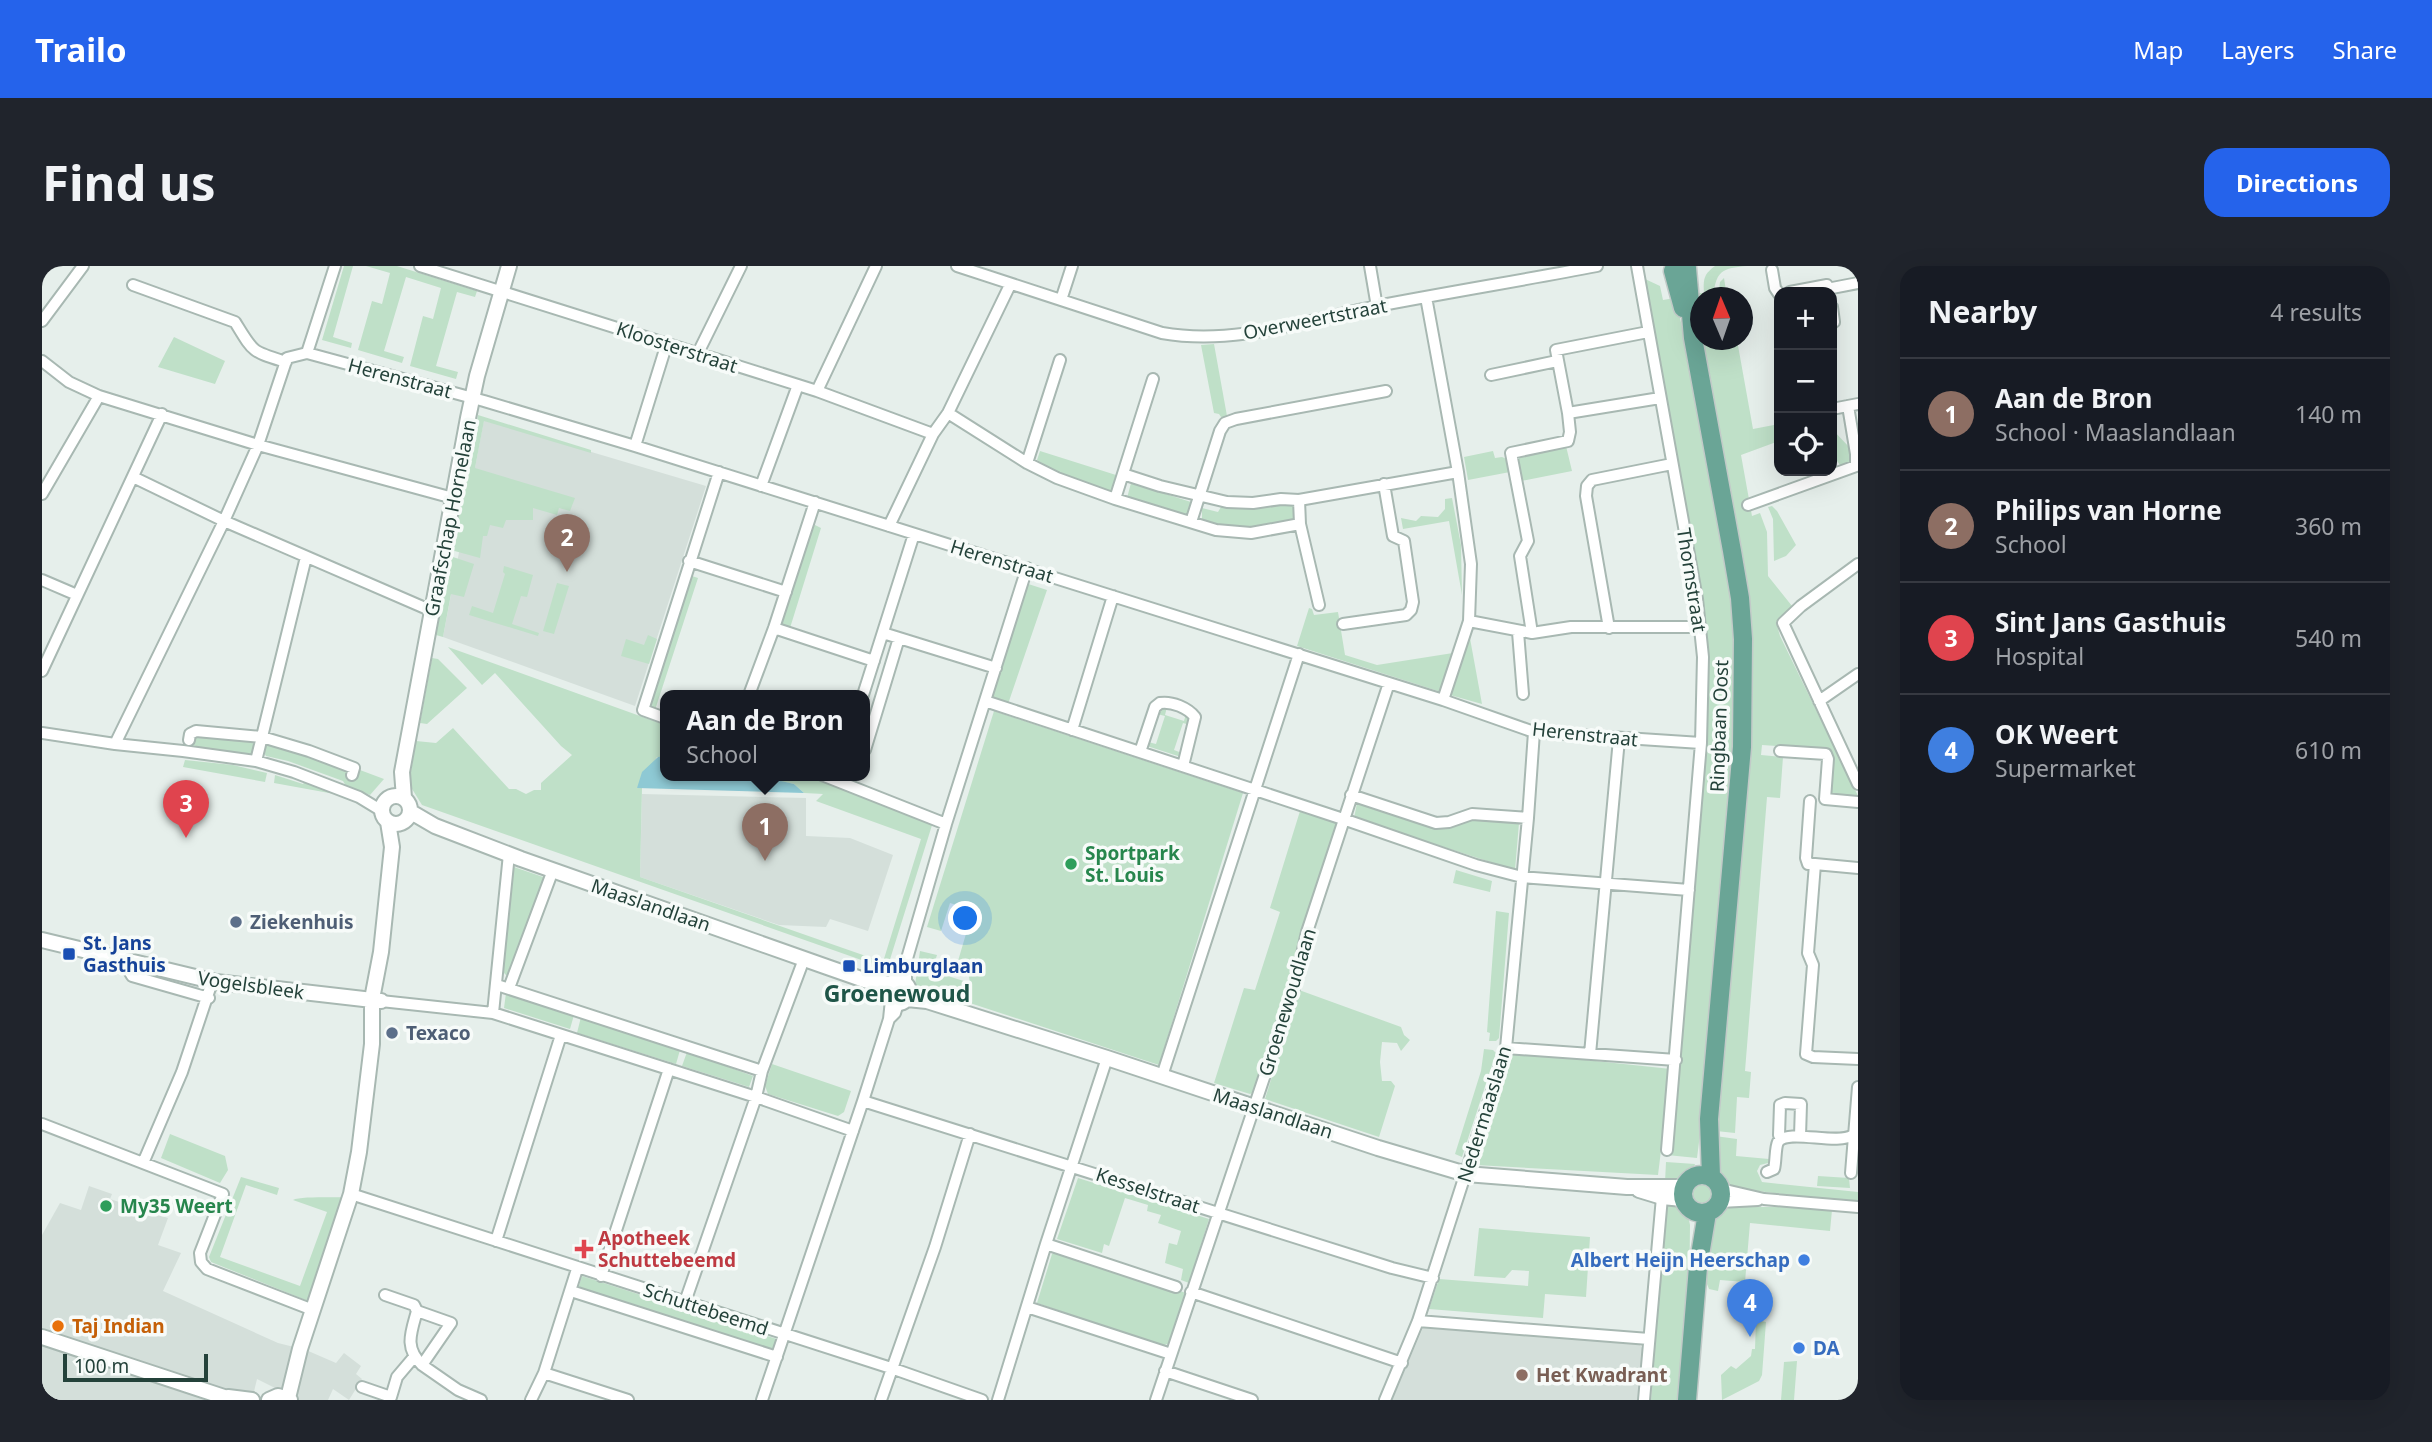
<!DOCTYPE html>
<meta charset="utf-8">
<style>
:root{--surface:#171b24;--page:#20242c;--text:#f1f3f6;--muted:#9ea1a6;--line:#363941;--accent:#2563eb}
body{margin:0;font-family:"Noto Sans",sans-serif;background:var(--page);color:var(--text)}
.controls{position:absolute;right:21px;top:21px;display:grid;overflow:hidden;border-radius:14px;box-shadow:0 7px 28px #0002}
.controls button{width:63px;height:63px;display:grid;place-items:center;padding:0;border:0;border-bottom:2px solid var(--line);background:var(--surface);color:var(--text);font:35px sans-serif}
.compass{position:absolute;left:1648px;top:21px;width:63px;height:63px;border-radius:50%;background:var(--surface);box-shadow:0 7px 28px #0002;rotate:358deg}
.scale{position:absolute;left:21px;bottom:18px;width:145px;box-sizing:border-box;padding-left:7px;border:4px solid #24423a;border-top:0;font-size:19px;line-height:24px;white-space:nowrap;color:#24423a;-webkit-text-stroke:5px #f7fbf9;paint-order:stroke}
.you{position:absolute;left:924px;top:653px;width:24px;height:24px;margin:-18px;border:5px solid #fff;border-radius:50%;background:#1a73e8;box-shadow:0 0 0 10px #1a73e833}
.badge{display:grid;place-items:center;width:46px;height:46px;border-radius:50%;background:var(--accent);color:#fff;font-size:23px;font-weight:700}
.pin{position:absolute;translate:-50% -58px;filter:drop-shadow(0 2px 4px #0008)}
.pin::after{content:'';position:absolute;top:37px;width:24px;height:21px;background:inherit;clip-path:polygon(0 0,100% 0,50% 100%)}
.popup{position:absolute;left:618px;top:424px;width:210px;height:91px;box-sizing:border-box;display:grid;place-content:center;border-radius:14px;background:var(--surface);filter:drop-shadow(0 2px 5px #0005);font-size:23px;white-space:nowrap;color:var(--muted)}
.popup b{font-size:26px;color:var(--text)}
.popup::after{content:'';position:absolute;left:50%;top:100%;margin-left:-14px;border:14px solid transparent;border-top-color:var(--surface)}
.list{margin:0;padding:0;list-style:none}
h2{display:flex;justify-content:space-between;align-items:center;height:91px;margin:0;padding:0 28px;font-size:30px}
h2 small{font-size:23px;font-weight:400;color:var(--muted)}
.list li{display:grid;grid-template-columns:46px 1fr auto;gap:21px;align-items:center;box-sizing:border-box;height:112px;padding:0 28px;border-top:2px solid var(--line)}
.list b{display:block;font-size:26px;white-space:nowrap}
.list p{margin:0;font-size:23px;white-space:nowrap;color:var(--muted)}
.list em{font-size:23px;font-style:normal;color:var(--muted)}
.icon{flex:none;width:38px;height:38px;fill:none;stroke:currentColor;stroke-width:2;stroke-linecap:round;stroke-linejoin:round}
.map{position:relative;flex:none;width:1816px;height:1134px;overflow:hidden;border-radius:21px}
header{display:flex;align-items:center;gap:42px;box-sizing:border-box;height:98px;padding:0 35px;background:var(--accent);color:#fff}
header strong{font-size:33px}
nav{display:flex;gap:38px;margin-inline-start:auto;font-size:24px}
.intro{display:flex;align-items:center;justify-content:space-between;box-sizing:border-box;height:168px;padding:0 42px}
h1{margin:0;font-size:49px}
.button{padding:18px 32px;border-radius:21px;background:var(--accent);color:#fff;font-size:24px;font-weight:700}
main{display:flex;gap:42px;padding:0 42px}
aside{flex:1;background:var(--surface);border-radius:21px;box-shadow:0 7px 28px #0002}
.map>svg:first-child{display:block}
</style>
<header>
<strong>Trailo</strong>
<nav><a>Map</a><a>Layers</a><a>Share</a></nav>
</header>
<div class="intro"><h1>Find us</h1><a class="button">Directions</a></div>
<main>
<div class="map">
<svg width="1816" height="1134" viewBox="0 0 1816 1134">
<rect width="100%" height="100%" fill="#e6efeb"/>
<!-- built -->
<path fill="#d4dfda" d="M442,154l222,66 -71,220 -192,-69z
M600,528l164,4v38l44,2 43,17 -25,76 -38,-12 -4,8 -47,-2 -139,-48z
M47,920l23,8 -2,5 58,19 -10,27 23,8 -18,38 115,52 28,7 30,13 8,-10 17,13 -5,8 6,5 -13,21 -16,-11 -5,11h-29l-42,-21 -5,21h-210v-165l18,-32 21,7z
M1381,1062l216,16 4,5 -5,51h-246z"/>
<!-- green -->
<path fill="#bfe0c8" d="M302,0h9l-20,71 19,6 -1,5 -29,-8z
M324,0h31l80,25 -2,6 -18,-5 -21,74 22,6 -2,7 -46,-13 13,-50 10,3 8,-31 -35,-11 -22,74 20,6 -2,6 -44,-13 14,-49 10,3 8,-31z
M1673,0h32c-21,2 -30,3 -33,25l5,-1 1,-8 4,-4 3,19 -27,1v40l-7,-45h11c-1,-14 0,-19 11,-27z
M1603,13l15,7 3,14 12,-2 19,77 37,202 8,130 -30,356 -12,95 -30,-3 26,-262 16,-205 -6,-90z
M132,71l51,24 -10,23 -57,-17z
M1659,74h36l16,89 26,-5v17l-38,14 11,61 8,-3 7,19 1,44 24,30 -16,16 4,14 78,160 -28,-1 2,-45 -70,-5 -1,10 22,2 -3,41 -13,-1 -22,274 6,1 -2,26 -12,-1 -2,36 -19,-2 33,-399z
M1172,78l13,72 -4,4 -4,-6 -5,-1 -13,-68z
M436,149l113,35v3l-107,-32 -9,47 100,30 -5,13 -11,-3 -2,7 -24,-7v12h-27l-3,8 -13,-3 -3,11h-4l-3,22 -29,-8z
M1790,163l18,19 2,14 -12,3 -8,-11z
M1524,180l6,25 -51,10 -4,-20 6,-8z
M998,185l76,24 -5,16c-26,-8 -52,-15 -74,-31z
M1451,185l2,7 7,-1 7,3 1,12 -42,8 -4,-23z
M1089,217l60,19 -4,13 -60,-17z
M1410,232l9,47 1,50 -13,-74 -46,8 -2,-11 15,3 5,-5 17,1 7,-8v-10z
M1237,236l14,4 2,11 -7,6c-29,3 -59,10 -86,-4v-11l16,4 3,-5h33z
M1730,240l5,5 19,34 -10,11 -12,5 -1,-42 -5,-12z
M773,259l6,3 -31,100 -9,-3 30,-98z
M408,290l24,8 -10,33 -13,-3 -8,43 -7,-2z
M462,300l29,9 -6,22 -6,-1 -9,28 27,9 -1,3 -69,-21 3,-9 21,7 12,-39 -2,-2z
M650,310l6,2 -43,132 -6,-2z
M980,316l25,8 -39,114 -17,-6z
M515,317l12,3 -15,48 -11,-3z
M1267,342l3,1 2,6 24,-3 7,43 32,10 76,-12 -12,39 -144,-46z
M1427,367l13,71 -32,-9z
M606,369l9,4 -8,25 -28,-8 5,-17 18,6z
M406,381l217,78v32h-8l-20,31h5l-2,89 243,85 38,-123 -105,-38 7,-7 -19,-1 -10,-9 -38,-7 -12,2 -25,-4h84l130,47 -46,147 -465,-164 -13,-21 7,-43 20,2 17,-15 56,61h7l10,5 8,-4h7v-7l31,-28 -11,-9 -66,-73 -13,12z
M390,392l6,1 29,29 -40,36 -7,-1z
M1120,441h5l-2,8 19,6 2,-7 4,1v10l-7,-2 -9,27 8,3 -1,4 -34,-11 1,-4 8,2 9,-28 -8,-2z
M952,445l249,82 -84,272 -244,-80 5,-34 17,4 -5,16 38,12 -3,-17 -9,-5 15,-51 -23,-7 -9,28 -14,-4z
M154,468l59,6 2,2 -2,11 -4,1 -60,-8 2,-10z
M227,476l79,27 -2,8 8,3 6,-10 24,9 -14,16 -24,-9 -3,-5 -55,-20 -22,-5 -2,-3 2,-9z
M143,494l48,5 34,8 -2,9 -82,-15z
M233,509l28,9 3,-4 34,15 -66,-12z
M1315,537l76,22 43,-7 39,3 4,2 -4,47 -161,-52z
M1258,545l39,13 -85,268 -4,2 -36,-11 30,-95 11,2 25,-78 -10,-4z
M472,601l32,11 -37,97h-3l-4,-4z
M1414,604l36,11 -2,11 -37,-9z
M1454,645l13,2 -10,125 -3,3h-7l1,-8 -3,-1z
M1257,724l102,37 3,8 6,5 -9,11 -4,-8 -15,-1 -2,20 2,19h9l4,5 -16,51 -114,-38z
M464,727l68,22 -4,14 -66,-21z
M539,751l99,33 -4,14 -99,-31z
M1442,783l9,1 3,3 -34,104 -7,-3 26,-83z
M645,786l66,24 -4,11 -67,-21z
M1468,786l161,17 -13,106 -183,-10z
M730,798l79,27 -7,21 -6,4 -70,-22 -3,-8z
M128,868l55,22 3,14 -8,13 -59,-25z
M1673,870l22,3 -1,17 33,3 -1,4 -8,2 -3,6 5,11 96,10v11l-125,-15 -15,-14z
M1624,896l29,2c-5,14 -16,18 -30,18z
M1776,910l31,2 1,10 -33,-2z
M199,911l38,11 -2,7 -31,-10 -26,72 80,29 27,-74 -34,-12c7,-4 41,-2 53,-3l-38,104 -97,-39 -2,-5z
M1036,912l131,41 -20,64 -8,-3 2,-11 -18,-6 4,-20 8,2 4,-14 -23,-8 3,-8 -14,-4 1,-6 -23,-7 -16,48 -5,-2 -2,9 -45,-14z
M1649 928a11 11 0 1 1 22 0a11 11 0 1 1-22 0Z
M1626,936c14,2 20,10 22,23l-1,84 -8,91h-30l14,-194z
M1691,941h59l40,3 -2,21 -80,-8 -5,59 -25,-2 -2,11 -9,-2 -4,-10 8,-62 9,-7z
M1437,962l111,9 -4,60 -41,-3 -2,24 -114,-9 10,-30 89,7 1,-15 -17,-1 -7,8 -31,-2z
M1015,986l129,41 -16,50 -8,3 -125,-43 15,-49z
M540,1010l198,64 -5,12 -197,-63z
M1714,1054l10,2 -4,53 -3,6 -37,19 -1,-25 10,-9 5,3 15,-13 1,-7h3z
M1755,1095l-3,39h-13l3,-38z"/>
<!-- water -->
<path fill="#8ec9d4" d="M623,490v19h54l25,4 24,-1 26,6 10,9 -167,-5 5,-16 16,-15z"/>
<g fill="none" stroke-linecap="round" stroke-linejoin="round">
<defs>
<path id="minor" d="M378,0l397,125 116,43
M915,0l205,67c73,13 145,-13 215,-27 73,-14 147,-26 220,-40
M1328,0l7,41
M1595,0l60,333 6,58 -2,86 -34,407
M1730,4l3,18 4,6
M91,19l102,37c19,31 16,29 51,40
M1748,26l37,-7v4l31,-6
M1384,31l32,175 13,92 -2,57 -26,79
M1019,34l11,-34
M1790,41l2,15 -2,1
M0,55l41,-55
M1606,66l-92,18 12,63 92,-15
M265,87l28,-87
M656,87l43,-87
M0,95l27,21 30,14 159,49 195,53
M1449,109l66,-14
M775,125l59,-125
M1790,143l26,-5
M906,147l79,50 30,15 58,21 101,31 35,3 49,-9 -1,-24 159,-28
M593,180l32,-103
M985,197l33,-103
M1081,208l37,12 67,16 26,1 28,-4 18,1
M91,211l91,44 208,90
M719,220l37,-101
M0,228l57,-98
M1073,233l38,-120
M1706,239l108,-39v-12l-8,-48
M1149,256l29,-91 5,-8 11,-4 150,-28
M1258,258l19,81
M847,260l44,-92 15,-21 62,-128
M647,295l97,31
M1816,298l-57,42 -18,17 75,161
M0,314l35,15
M1427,355l63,12 39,-6h130
M1301,358l63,-9 5,-5 2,-8 -9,-61 -11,-5 -9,-52
M732,362l100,33
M1567,362l-23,-132 1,-10 5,-6 80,-16
M1476,366l5,62
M841,367l113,35
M1490,367l-12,-77 8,-15 -17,-88 57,-12 2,-9 -2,-19
M0,405l120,-257
M707,429l25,-67 41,-126
M821,429l51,-161
M943,435l358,118 133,46 46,12 167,13
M1777,435l39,-27
M623,452l-22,-8 76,-238
M1030,464l41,-134
M0,467l73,11 68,7 73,10 38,11 65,25 23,14
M147,474l1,-6 6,-3 66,6 47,14 45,17 -2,7
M73,478l109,-223 34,-76 29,-87 20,-5 177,48 151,45 808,254 91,32 167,11
M823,484l34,-112
M1738,485l46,3 2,5 -3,40 33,3
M1098,486l15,-45 5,-4c12,-2 28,5 35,14l-12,49
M214,495l50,-204
M780,509l124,49
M1309,529l85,28 13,-1 23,-8 56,4
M1768,535l-4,57 2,6h7l-7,89 5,12 -7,89 7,3 45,2
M1773,598l43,4
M89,695l-2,10 3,5 77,22
M853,715l3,-9 8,-10
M864,718v-22l40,-138 81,-256
M455,719l265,86
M467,722l44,-118
M339,735l112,12 263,84 97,34
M451,747l16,-159
M847,753l6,-6 3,-10
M1464,782l170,12
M1548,788l29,-315
M1120,810l137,-422
M821,835l529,167 41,10
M0,858l181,70 -23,59 1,9 6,7 106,41
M1739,873l-2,-4 1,-30 5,-2 16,1 -1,32
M101,897l39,-91 30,-90
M1725,906l7,-3c2,-7 1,-21 4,-27 10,-14 59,4 75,-7
M1809,907l7,-86
M1679,923l43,10 94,8
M309,928l540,174 91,32
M1678,936l38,-2
M454,975l65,-206
M1004,978l130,43
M559,1010l68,-207
M529,1025l206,66
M1149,1026l211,71
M343,1029l29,10 3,6 34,12 -29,42c-18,-18 -11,-32 -5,-54
M643,1036l71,-205 6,-26 42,-112
M985,1041l144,47
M1376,1055l231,18
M380,1099l36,25 23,10
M1123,1105l87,29
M502,1107l84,27
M320,1121l29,10 6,-20 17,-20
M489,1134l13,-27 33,-104
M720,1134l101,-299 26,-82 2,-19
M839,1134l54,-153 35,-113
M956,1134l48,-156 61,-186
M1114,1134l139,-415 12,-53 82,-249
M1343,1134l33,-79 88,-273 22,-230 6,-86
M1602,1134l18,-203"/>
<path id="tertiary" d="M340 544a14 14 0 1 1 28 0a14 14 0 1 1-28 0Z
M362,532l-2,-26 66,-354 9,-42 32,-110
M369,546l24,14 86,33 306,108 40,14 9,-1 14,5
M0,674l174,42 165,19
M845 726a11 11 0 1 1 22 0a11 11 0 1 1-22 0Z
M865,733l20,2 180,57 271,90 88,26 161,13h57
M1597,924l23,7 21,2
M0,1071l191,63
M186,1131l24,3
M246,1132l12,-49 51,-155 8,-42 13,-108v-45l9,-47 11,-105 -4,-25
M227,1134l9,-4 12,4"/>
<path id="primary" d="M1645,2l6,70 39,213 8,47 3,41 -1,108 -33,372 2,57
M1631,5l10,37
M1641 928a19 19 0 1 1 38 0a19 19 0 1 1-38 0Z
M1645,1134l11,-133 9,-54"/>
</defs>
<!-- minor casing -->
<use href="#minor" stroke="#a8b8b2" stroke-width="14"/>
<!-- tertiary casing -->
<use href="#tertiary" stroke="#a8b8b2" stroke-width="18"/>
<!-- primary casing -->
<use href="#primary" stroke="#c2cac8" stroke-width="21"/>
<!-- minor -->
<use href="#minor" stroke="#fff" stroke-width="10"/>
<!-- tertiary -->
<use href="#tertiary" stroke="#fff" stroke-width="14"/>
<!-- primary -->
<use href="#primary" stroke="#6aa596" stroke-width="18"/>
</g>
<!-- markers -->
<g fill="#2e9e5b" stroke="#f7fbf9" stroke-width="2.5">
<circle cx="1029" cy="598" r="7"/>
<circle cx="64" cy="940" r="7"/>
</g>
<g fill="#5c6f8a" stroke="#f7fbf9" stroke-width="2.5">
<circle cx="194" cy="656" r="7"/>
<circle cx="350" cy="767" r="7"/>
</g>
<g fill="#1a4fb4" stroke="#f7fbf9" stroke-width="2.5">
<rect x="20" y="681" width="14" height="14" rx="3.5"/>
<rect x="800" y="693" width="14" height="14" rx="3.5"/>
</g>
<path fill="#e0444e" stroke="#f7fbf9" stroke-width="2.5" d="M538.5 972.5h7v7h7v7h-7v7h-7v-7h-7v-7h7z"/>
<g fill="#3f7fe0" stroke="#f7fbf9" stroke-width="2.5">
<circle cx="1762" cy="994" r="7"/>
<circle cx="1757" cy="1082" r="7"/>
</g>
<circle fill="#e8710a" stroke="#f7fbf9" stroke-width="2.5" cx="16" cy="1060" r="7"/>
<circle fill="#8d6e63" stroke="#f7fbf9" stroke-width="2.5" cx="1480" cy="1109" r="7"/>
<g text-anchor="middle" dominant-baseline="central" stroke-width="7" stroke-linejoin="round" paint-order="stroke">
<!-- street labels -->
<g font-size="19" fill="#24423a" stroke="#f7fbf9">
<text transform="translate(1273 53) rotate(-11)">Overweertstraat</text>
<text transform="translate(635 81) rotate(18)">Kloosterstraat</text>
<text transform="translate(358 112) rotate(15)">Herenstraat</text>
<text transform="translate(408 252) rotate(-79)">Graafschap Hornelaan</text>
<text transform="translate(960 295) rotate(17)">Herenstraat</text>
<text transform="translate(1650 314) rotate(81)">Thornstraat</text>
<text transform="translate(1677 460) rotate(-88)">Ringbaan Oost</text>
<text transform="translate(1543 468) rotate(6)">Herenstraat</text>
<text transform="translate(609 639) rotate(19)">Maaslandlaan</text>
<text transform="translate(209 719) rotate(8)">Vogelsbleek</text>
<text transform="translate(1245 736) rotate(-73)">Groenewoudlaan</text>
<text transform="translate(1231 847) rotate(18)">Maaslandlaan</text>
<text transform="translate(1442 848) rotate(-73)">Nedermaaslaan</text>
<text transform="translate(1106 924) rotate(18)">Kesselstraat</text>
<text transform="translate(664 1043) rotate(18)">Schuttebeemd</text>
</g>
<!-- leisure labels -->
<g font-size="19" font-weight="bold" fill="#27864d" stroke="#f7fbf9" text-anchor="start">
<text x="1043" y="587">Sportpark<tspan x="1043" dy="22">St. Louis</tspan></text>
<text x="78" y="940">My35 Weert</text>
</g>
<!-- service labels -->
<g font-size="19" font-weight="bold" fill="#4e5e75" stroke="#f7fbf9" text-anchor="start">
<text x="208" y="656">Ziekenhuis</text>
<text x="364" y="767">Texaco</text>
</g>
<!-- transit labels -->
<g font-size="19" font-weight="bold" fill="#164399" stroke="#f7fbf9" text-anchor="start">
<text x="41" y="677">St. Jans<tspan x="41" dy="22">Gasthuis</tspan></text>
<text x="821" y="700">Limburglaan</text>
</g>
<!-- health labels -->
<g font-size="19" font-weight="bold" fill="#be3a42" stroke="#f7fbf9" text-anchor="start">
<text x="556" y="972">Apotheek<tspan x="556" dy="22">Schuttebeemd</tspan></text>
</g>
<!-- shop labels -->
<g font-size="19" font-weight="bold" fill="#366cbe" stroke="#f7fbf9" text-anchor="end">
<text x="1748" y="994">Albert Heijn Heerschap</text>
<text x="1771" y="1082" text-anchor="start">DA</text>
</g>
<!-- food labels -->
<g font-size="19" font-weight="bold" fill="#c56008" stroke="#f7fbf9" text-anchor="start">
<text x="30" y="1060">Taj Indian</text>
</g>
<!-- education labels -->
<g font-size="19" font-weight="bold" fill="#785e54" stroke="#f7fbf9" text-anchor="start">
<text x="1494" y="1109">Het Kwadrant</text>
</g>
<!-- quarter labels -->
<g font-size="23" font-weight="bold" fill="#1f5548" stroke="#f7fbf9">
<text x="855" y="727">Groenewoud</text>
</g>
</g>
</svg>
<div class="controls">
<button>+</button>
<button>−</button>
<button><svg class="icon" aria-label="locate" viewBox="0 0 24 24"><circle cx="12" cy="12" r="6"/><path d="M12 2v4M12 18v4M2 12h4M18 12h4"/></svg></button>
</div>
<svg class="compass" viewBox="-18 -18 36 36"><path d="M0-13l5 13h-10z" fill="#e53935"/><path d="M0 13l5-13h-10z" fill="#9ea1a6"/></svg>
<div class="scale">100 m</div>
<div class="you"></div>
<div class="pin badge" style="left:723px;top:595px;background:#8d6e63">1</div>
<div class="popup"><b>Aan de Bron</b>School</div>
<div class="pin badge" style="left:525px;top:306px;background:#8d6e63">2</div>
<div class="pin badge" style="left:144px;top:572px;background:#e0444e">3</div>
<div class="pin badge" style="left:1708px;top:1071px;background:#3f7fe0">4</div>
</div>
<aside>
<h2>Nearby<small>4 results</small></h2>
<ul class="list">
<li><span class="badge" style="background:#8d6e63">1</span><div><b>Aan de Bron</b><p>School · Maaslandlaan</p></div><em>140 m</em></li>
<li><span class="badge" style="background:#8d6e63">2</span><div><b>Philips van Horne</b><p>School</p></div><em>360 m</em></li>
<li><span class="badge" style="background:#e0444e">3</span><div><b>Sint Jans Gasthuis</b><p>Hospital</p></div><em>540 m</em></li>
<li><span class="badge" style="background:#3f7fe0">4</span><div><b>OK Weert</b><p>Supermarket</p></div><em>610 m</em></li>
</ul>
</aside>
</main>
